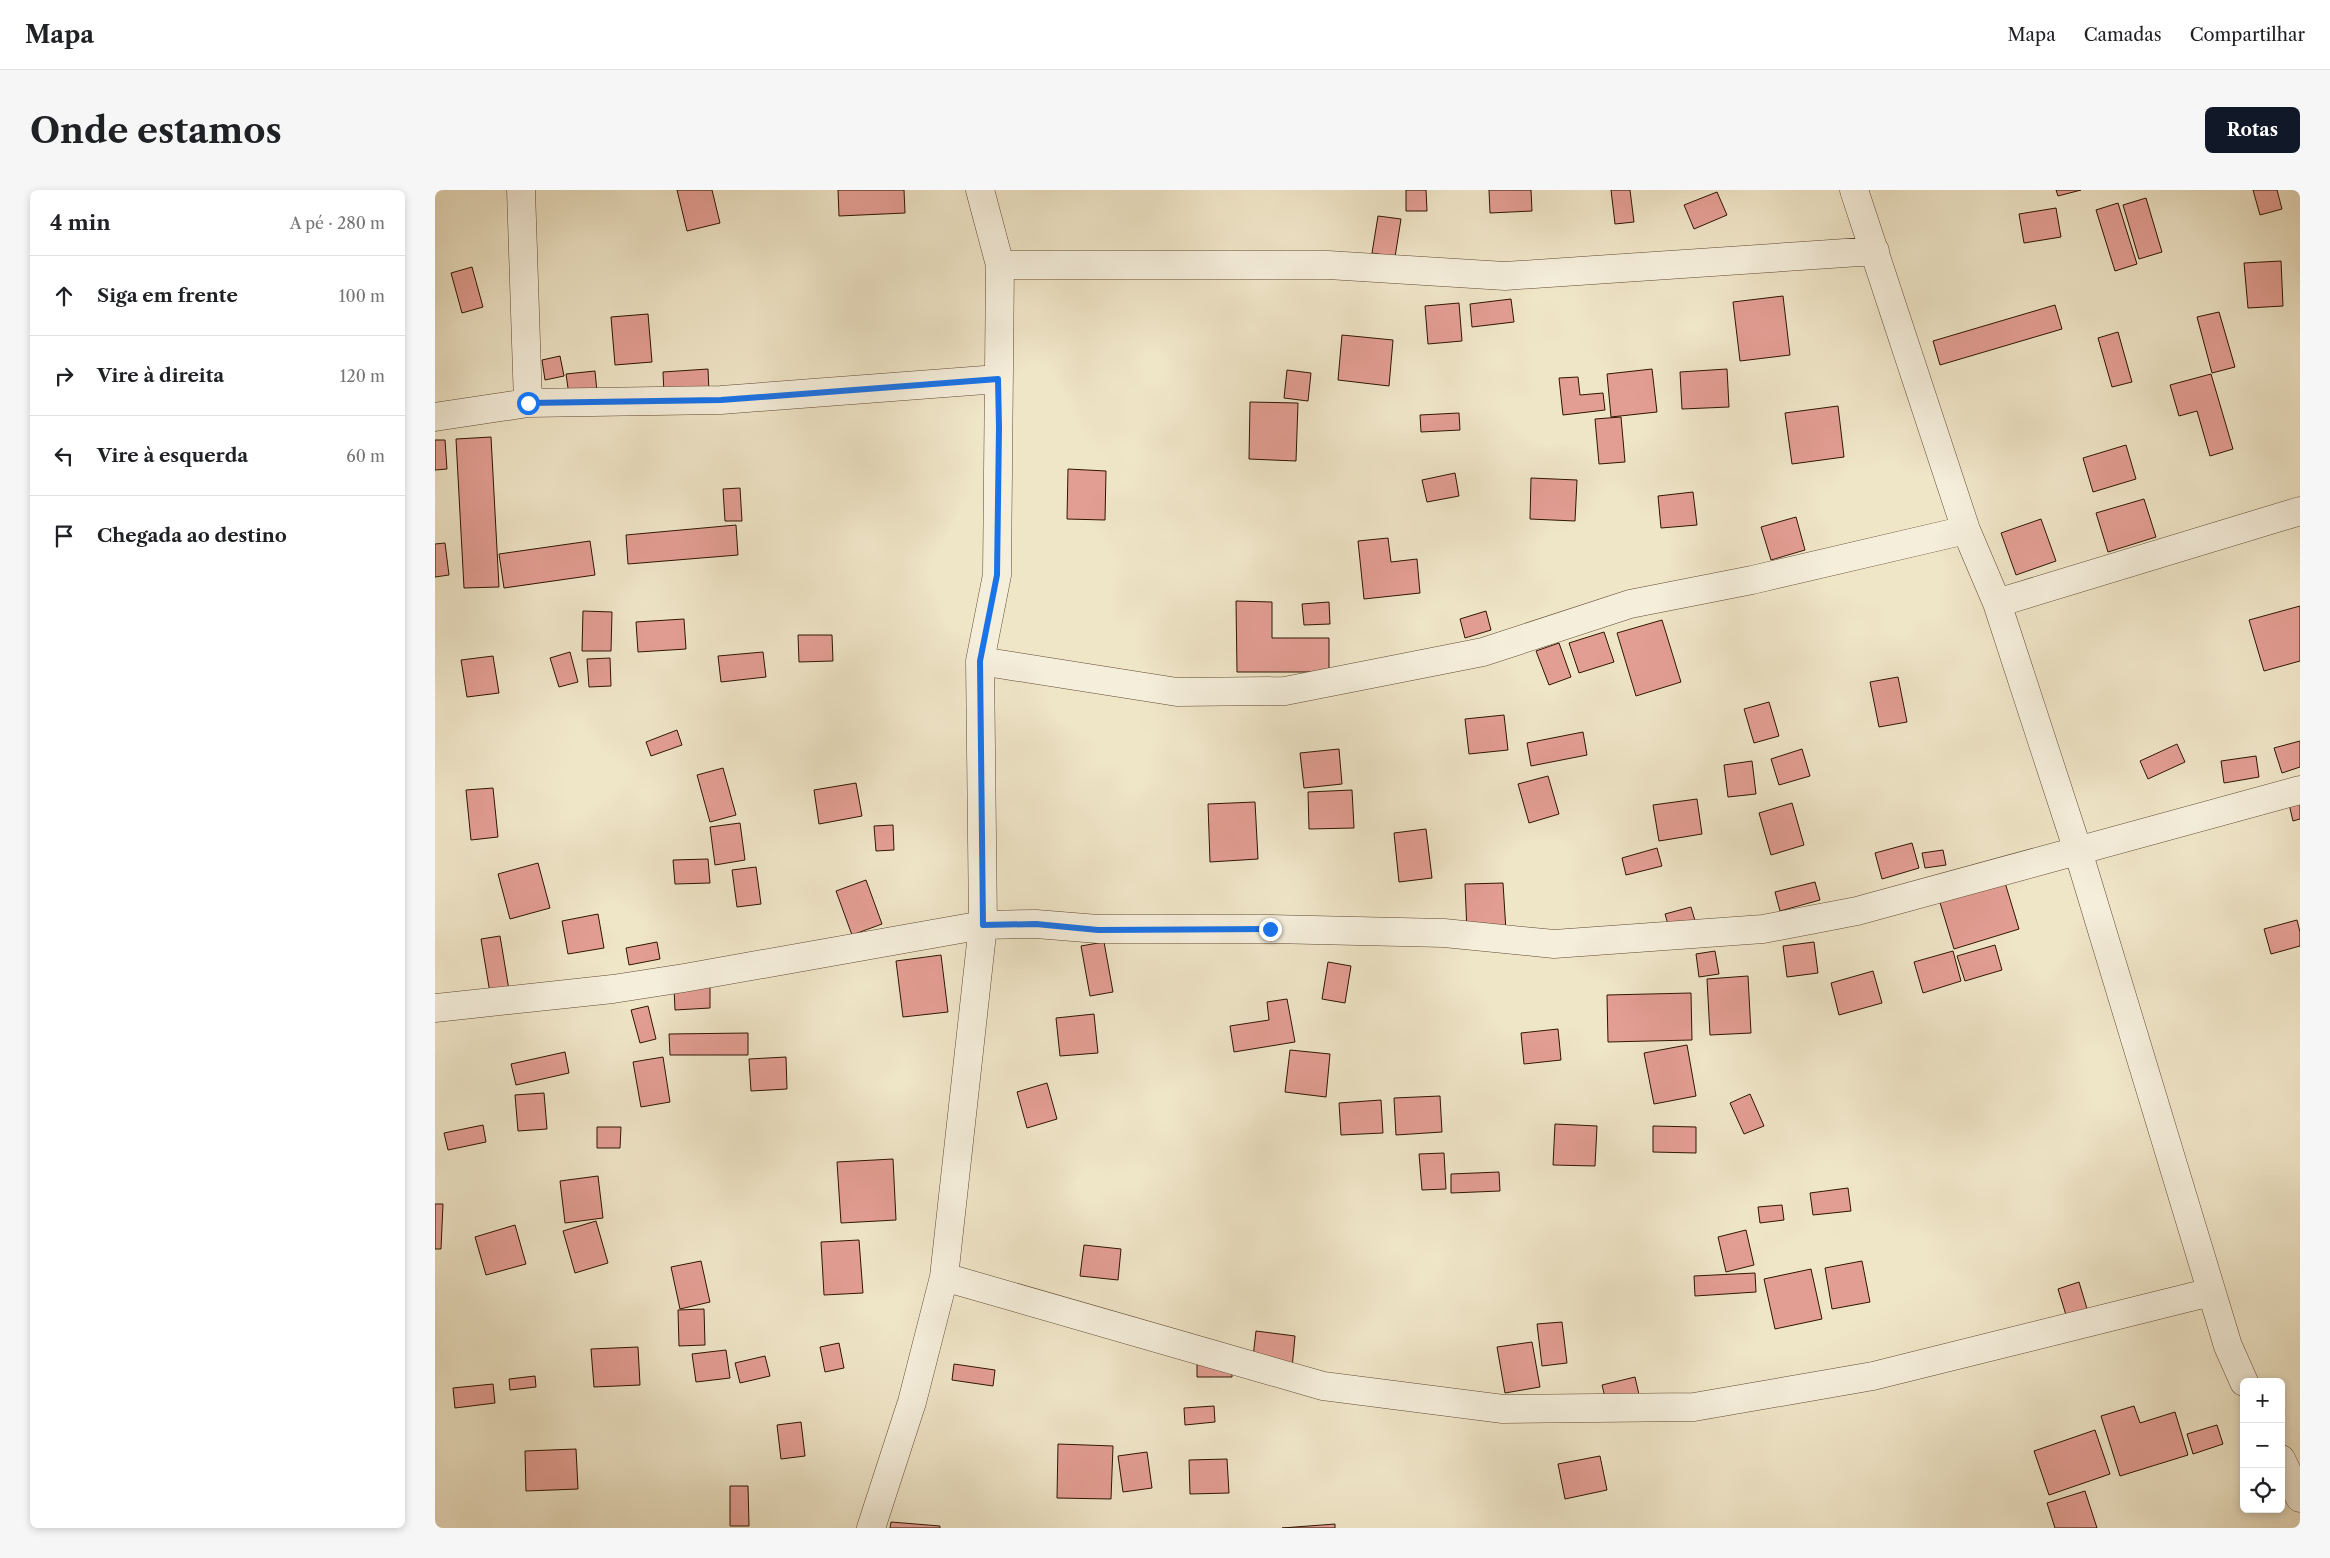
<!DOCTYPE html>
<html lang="pt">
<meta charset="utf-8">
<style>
:root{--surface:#fff;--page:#f6f6f6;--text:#202124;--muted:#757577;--line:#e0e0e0;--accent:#111827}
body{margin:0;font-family:"Libre Caslon Text",serif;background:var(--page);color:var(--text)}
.controls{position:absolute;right:15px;bottom:15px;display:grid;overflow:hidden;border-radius:8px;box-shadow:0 2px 8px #0003}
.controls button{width:45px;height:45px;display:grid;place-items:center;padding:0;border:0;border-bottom:1px solid var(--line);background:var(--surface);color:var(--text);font:25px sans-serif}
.stop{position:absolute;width:15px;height:15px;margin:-11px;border:4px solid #1a73e8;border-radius:50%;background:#fff}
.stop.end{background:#1a73e8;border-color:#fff;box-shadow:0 1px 5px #0008}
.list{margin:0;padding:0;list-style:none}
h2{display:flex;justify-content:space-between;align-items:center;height:65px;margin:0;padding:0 20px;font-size:21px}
h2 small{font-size:16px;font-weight:400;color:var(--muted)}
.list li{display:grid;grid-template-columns:32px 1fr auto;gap:15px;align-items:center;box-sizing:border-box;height:80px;padding:0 20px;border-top:1px solid var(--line)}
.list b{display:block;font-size:19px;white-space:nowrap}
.list em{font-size:16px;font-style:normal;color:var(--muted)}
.icon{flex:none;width:28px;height:28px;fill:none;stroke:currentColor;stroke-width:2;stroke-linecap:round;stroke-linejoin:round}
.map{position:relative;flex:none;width:1865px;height:1338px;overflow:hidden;border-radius:8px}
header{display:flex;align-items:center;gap:30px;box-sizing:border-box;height:70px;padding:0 25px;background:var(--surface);border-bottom:1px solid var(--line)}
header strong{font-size:24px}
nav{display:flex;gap:28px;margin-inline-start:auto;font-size:18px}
.intro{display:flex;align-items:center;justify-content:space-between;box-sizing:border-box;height:120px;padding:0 30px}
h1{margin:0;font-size:35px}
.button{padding:12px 22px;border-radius:8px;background:var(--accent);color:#fff;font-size:18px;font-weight:700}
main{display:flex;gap:30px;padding:0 30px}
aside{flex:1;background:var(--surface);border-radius:8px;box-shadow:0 2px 8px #0003}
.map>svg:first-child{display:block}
</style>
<header>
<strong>Mapa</strong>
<nav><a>Mapa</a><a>Camadas</a><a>Compartilhar</a></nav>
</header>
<div class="intro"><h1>Onde estamos</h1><a class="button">Rotas</a></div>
<main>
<aside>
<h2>4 min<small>A pé · 280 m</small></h2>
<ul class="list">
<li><svg class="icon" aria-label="ahead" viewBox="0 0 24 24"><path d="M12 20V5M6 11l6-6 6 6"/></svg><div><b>Siga em frente</b></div><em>100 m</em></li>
<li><svg class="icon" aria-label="right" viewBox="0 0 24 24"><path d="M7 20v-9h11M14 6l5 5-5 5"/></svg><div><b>Vire à direita</b></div><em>120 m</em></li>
<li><svg class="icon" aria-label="left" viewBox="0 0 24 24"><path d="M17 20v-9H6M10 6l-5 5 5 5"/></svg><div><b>Vire à esquerda</b></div><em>60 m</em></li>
<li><svg class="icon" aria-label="arrive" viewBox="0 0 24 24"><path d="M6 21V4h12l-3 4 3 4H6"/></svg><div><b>Chegada ao destino</b></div></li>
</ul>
</aside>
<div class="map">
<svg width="1865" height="1338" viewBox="0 0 1865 1338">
<rect width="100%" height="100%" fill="#efe5c7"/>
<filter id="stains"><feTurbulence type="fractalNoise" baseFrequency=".004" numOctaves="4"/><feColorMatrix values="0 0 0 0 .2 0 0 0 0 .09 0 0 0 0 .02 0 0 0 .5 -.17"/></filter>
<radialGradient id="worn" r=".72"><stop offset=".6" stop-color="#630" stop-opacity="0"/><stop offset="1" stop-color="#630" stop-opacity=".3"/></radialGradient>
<!-- building -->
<path fill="#e39e93" stroke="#2f1500" d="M242,0h35l8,33 -33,8z
M403,0h66l1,23 -66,3z
M971,0h20l1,21h-21z
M1054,0h42l1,21 -42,2z
M1176,0h19l4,32 -19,2z
M1621,0h25l-23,6z
M1818,0h24l5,19 -22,6z
M1282,2l10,23 -33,14 -10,-24z
M1711,8l16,54 -23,7 -16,-54z
M1683,13l19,61 -22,7 -19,-61z
M1621,18l5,29 -37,6 -5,-29z
M943,26l23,3 -6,38 -23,-4z
M1846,71l2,45 -35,2 -4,-45z
M37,77l11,40 -21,6 -11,-40z
M1348,106l7,59 -50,6 -7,-59z
M1076,109l3,23 -42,5 -2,-23z
M1024,113l3,38 -34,3 -3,-38z
M1620,115l7,24 -122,36 -7,-24z
M1784,122l16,55 -23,6 -15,-56z
M213,124l4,48 -37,3 -4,-48z
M1683,142l14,50 -20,5 -14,-49z
M907,145l51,5 -4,46 -51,-6z
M125,166l4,20 -19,4 -3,-20z
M273,179l1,23 -45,2 -1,-22z
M1217,179l5,43 -46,5 -4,-43z
M1292,179l2,38 -47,2 -2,-37z
M852,180l24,3 -3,28 -24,-3z
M160,181l2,21 -28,3 -3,-21z
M1776,184l22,75 -23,7 -13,-45 -18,5 -9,-31z
M1143,187l2,18 23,-2 2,17 -42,5 -4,-37z
M815,212l48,1 -2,58 -47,-2z
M1403,216l6,51 -52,7 -7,-51z
M1024,223l1,17 -39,2 -1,-17z
M1186,227l4,45 -26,2 -4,-45z
M56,247l8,150 -35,1 -8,-149z
M0,250h10l2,29 -12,1z
M1691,255l10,34 -43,13 -10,-34z
M633,279l38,2 -1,49 -38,-1z
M1020,283l4,23 -32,6 -5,-22z
M1096,288l46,2 -2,41 -45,-2z
M305,298l2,33h-17l-2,-32z
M1258,302l4,33 -36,3 -3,-32z
M1709,309l12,38 -48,15 -12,-39z
M1361,327l9,33 -34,10 -10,-33z
M1606,329l15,42 -40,14 -15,-42z
M301,335l2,30 -110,9 -2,-29z
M953,348l3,24 26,-3 3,34 -56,6 -6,-58z
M155,351l5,34 -91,13 -5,-34z
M10,353l4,32 -14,2v-33z
M801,411l36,1v36h57v34h-92z
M894,412l1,22 -26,1 -2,-21z
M1865,416v55l-36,10 -15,-51z
M148,421l29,1 -1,39h-29z
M1051,421l5,19 -26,8 -5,-19z
M249,429l2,30 -48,3 -2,-30z
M1227,430l19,62 -45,14 -19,-63z
M1169,442l10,30 -35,11 -10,-30z
M363,445h34l1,26 -34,1z
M1124,453l12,34 -22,8 -13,-34z
M135,462l8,30 -19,5 -9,-29z
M328,462l3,25 -45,5 -3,-26z
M58,466l6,37 -32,4 -6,-37z
M175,468l1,28 -22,1 -2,-28z
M1463,487l9,45 -28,5 -9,-45z
M1334,512l10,34 -25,7 -10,-34z
M1069,525l4,35 -39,4 -4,-35z
M242,540l5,15 -31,11 -5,-14z
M1148,542l4,23 -56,11 -4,-23z
M1865,551v26l-18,6 -8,-25z
M1742,554l8,18 -37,17 -8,-18z
M904,559l3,35 -38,4 -4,-35z
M1367,559l8,27 -31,9 -8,-26z
M1821,566l3,21 -35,6 -3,-22z
M1317,571l4,33 -28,3 -4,-32z
M288,578l13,47 -26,7 -13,-47z
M1113,586l11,38 -30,9 -11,-39z
M421,593l6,33 -43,8 -5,-34z
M58,598l5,49 -27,3 -5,-50z
M917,600l2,38 -45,1 -1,-37z
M1865,607v22l-7,2 -5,-21z
M1262,609l5,35 -43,7 -6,-36z
M820,612l3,57 -48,3 -2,-58z
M1357,613l12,42 -33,10 -12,-42z
M305,633l5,37 -30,5 -5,-38z
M458,635l1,25 -18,1 -2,-25z
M991,639l6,49 -33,4 -5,-49z
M1477,653l7,25 -37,11 -7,-26z
M1222,658l5,18 -36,9 -4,-17z
M1508,660l3,15 -21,3 -3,-15z
M273,669l2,24 -35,1 -2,-24z
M103,673l12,45 -40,11 -12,-45z
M321,677l5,37 -24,3 -5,-37z
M1568,686l16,53 -65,20 -16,-53z
M431,690l16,44 -30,11 -16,-44z
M1380,692l5,18 -40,11 -5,-19z
M1068,693l3,48 -39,1 -2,-48z
M1256,717l5,17 -26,7 -5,-17z
M163,724l6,34 -36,6 -6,-33z
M1862,730l3,12v14l-29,8 -7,-25z
M65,746l9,54 -19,3 -9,-54z
M222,752l3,17 -31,6 -3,-17z
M669,752l9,50 -23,4 -9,-50z
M1379,752l4,31 -31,4 -4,-31z
M1560,755l7,25 -37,11 -8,-25z
M1280,761l4,23 -20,3 -3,-23z
M1518,761l8,30 -38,12 -9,-31z
M506,765l7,57 -45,5 -7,-56z
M893,772l23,4 -6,37 -23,-4z
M1438,781l9,32 -43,12 -8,-32z
M1313,786l3,57 -41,2 -3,-56z
M275,796v22l-35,2 -1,-22z
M1256,803l1,47 -84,2 -1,-47z
M852,809l8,43 -61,10 -4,-26 39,-6 -2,-18z
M213,816l8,33 -16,4 -9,-33z
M659,824l4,39 -38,3 -4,-38z
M1123,839l3,31 -37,4 -3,-31z
M313,843v22h-78l-1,-21z
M1252,855l9,51 -42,8 -10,-51z
M855,860l40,4 -4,43 -41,-5z
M130,862l4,21 -53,12 -5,-21z
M228,867l7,45 -29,5 -8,-45z
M351,867l1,32 -36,2 -2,-32z
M612,893l10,36 -30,9 -10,-36z
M109,903l3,36 -29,2 -3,-36z
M1315,904l14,32 -20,8 -14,-31z
M1005,906l2,36 -46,3 -2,-37z
M946,910l2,33 -42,2 -2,-32z
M1120,934l42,2 -2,40 -42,-1z
M48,935l3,17 -38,8 -4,-17z
M1218,936l43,1v26l-43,-1z
M162,937h24l-1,21h-23z
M1009,963l2,36 -24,1 -3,-36z
M458,969l3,61 -55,3 -4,-61z
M1064,982l1,19 -49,2v-19z
M163,986l5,42 -38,5 -5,-42z
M1413,998l3,23 -38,4 -3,-22z
M0,1014h8l-2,45h-6z
M1347,1015l2,15 -24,3 -2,-16z
M161,1031l12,42 -33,10 -12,-42z
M80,1035l11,39 -40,11 -11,-38z
M1311,1040l8,35 -28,7 -8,-35z
M424,1050l4,53 -39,2 -3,-53z
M649,1055l37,4 -3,31 -38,-4z
M266,1071l9,41 -30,7 -9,-42z
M1427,1071l8,41 -38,7 -7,-41z
M1376,1079l11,50 -47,10 -11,-50z
M1320,1083l1,19 -61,4 -1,-20z
M1644,1092l12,40 -21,6 -12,-39z
M269,1119l1,36 -26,1 -1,-36z
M1127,1132l5,41 -25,3 -5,-42z
M821,1141l39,5 -4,43 -40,-4z
M1097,1152l8,45 -35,6 -8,-46z
M404,1153l5,25 -19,4 -5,-25z
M203,1157l2,38 -46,2 -3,-38z
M291,1160l4,28 -34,4 -4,-28z
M762,1163h35v24h-35z
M330,1166l5,20 -30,7 -5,-20z
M519,1174l41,6 -2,16 -41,-6z
M100,1186l1,11 -26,3 -1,-11z
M1200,1187l7,31 -33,6 -7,-29z
M58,1194l2,19 -40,5 -2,-20z
M779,1216l1,16 -30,3 -1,-17z
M1699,1216l6,17 35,-11 13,43 -68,21 -19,-60z
M366,1232l4,34 -24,3 -4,-34z
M1782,1235l6,19 -30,10 -6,-20z
M1660,1240l15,44 -61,21 -15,-44z
M623,1254l55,2 -2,53 -54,-1z
M141,1259l2,40 -52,2 -1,-40z
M712,1262l5,36 -29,4 -5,-36z
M1165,1266l7,34 -42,9 -7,-35z
M792,1269l2,34 -39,1 -1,-34z
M295,1296h18l1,40h-19z
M1650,1301l12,37h-42l-8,-25z
M456,1332l49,4v2h-50z
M900,1334v4h-53z"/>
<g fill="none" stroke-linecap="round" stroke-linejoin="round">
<defs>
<path id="minor" d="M86,0l7,213
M1419,0l112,340 31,73 81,248 150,495 16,36
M565,75h328l177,11 370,-25
M0,227l93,-14 193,-3 277,-21
M1562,413l303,-92
M545,471l197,31 108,-1 198,-39 147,-48 122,-24 214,-50
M0,818l178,-19 71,-11 299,-53 53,-1 62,5h172l174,4 110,11 209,-15 94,-18 443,-121
M509,1087l379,109 180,23 191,-2 179,-31 338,-84
M1846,1269l19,39
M436,1338l41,-126 32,-125 39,-352 -3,-264 17,-86 3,-310 -20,-75"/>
</defs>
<!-- minor casing -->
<use href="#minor" stroke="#5f4932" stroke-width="29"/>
<!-- minor -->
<use href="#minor" stroke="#f5eedb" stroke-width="28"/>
</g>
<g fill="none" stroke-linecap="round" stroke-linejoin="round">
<!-- route -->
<path stroke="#1a73e8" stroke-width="6" d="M93,213l193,-3 277,-21 1,48 -2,148 -17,86 3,264 53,-1 62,6 172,-1"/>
</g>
<rect width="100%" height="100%" filter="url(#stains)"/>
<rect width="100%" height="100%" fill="url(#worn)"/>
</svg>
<div class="controls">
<button>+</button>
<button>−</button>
<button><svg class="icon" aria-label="locate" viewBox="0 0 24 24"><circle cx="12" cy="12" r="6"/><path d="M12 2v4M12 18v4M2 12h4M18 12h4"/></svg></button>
</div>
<div class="stop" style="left:93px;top:213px"></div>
<div class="stop end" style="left:835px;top:739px"></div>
</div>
</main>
